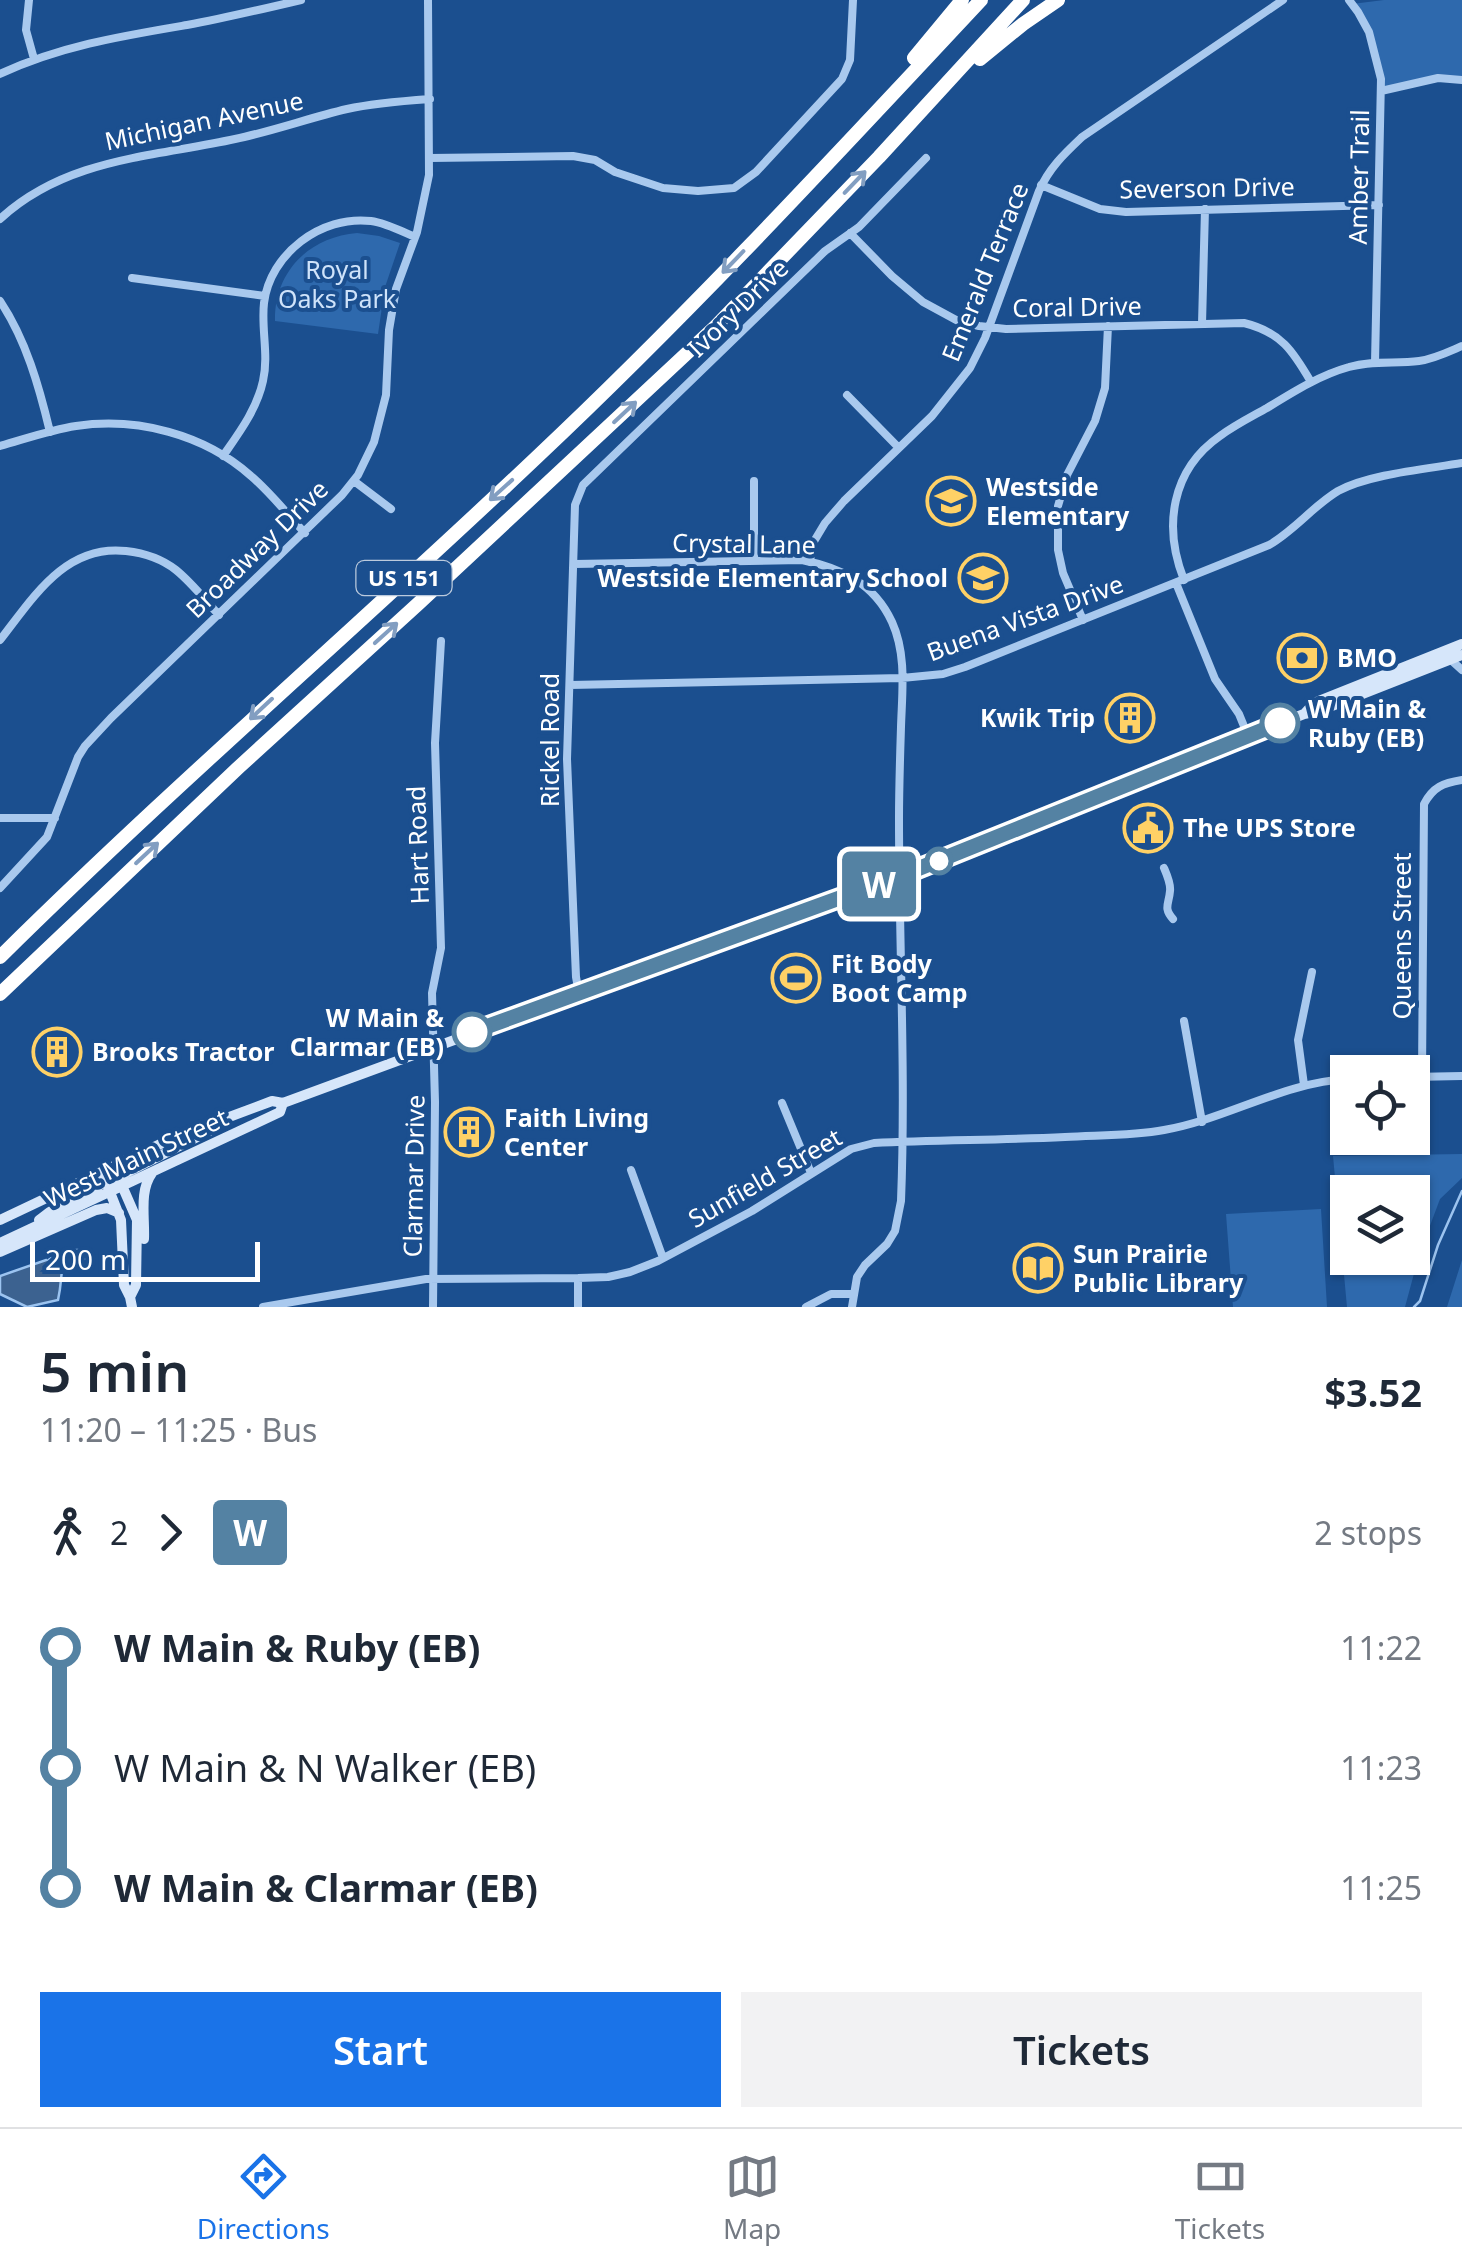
<!DOCTYPE html>
<meta charset="utf-8">
<style>
body{margin:0;font-family:"Noto Sans",sans-serif;background:#f2f2f3;color:#1f2937;height:100vh;display:flex;flex-direction:column;font-size:38px;white-space:nowrap}
*{box-sizing:border-box;margin:0}
p{font-size:32px;color:#747a83}
.icon{flex:none;width:55px;height:55px;fill:none;stroke:currentColor;stroke-width:2;stroke-linecap:round;stroke-linejoin:round}
.map{position:relative;height:1307px;overflow:hidden}
.panel{display:flex;flex-direction:column;background:#fff;flex:1}
.panel>*{flex:none}
.badge{padding:0 20px;border-radius:8px;font-size:35px;line-height:65px}
.buttons{position:absolute;left:1330px;top:1055px;display:grid;gap:20px}
.buttons a{display:grid;place-items:center;width:100px;height:100px;border-radius:0px;background:#fff;box-shadow:0 2px 8px #0004;font-size:50px}
.scale{position:absolute;left:30px;bottom:25px;width:230px;box-sizing:border-box;padding-left:10px;border:5px solid #fff;border-top:0;font-size:28px;line-height:35px;white-space:nowrap;color:#fff;-webkit-text-stroke:8px #1b4f8f;paint-order:stroke}
.map>.badge{position:absolute;translate:-50% -50%;box-shadow:0 0 0 5px #fff}
.legs{display:flex;align-items:center;gap:15px;height:110px;padding:0 40px;font-size:32px}
.legs p{margin-inline-start:auto}
.overview{display:flex;align-items:center;justify-content:space-between;height:170px;padding:0 40px}
h1{font-size:55px;font-weight:600;line-height:75px}
.action{display:flex;gap:20px;margin-top:auto;padding:20px 40px}
.action a{flex:1;height:115px;border-radius:0px;background:#1a73e8;color:#fff;font-size:40px;font-weight:600;line-height:115px;text-align:center}
.action a+a{background:#f2f2f3;color:#1f2937}
ul{padding:0 40px;list-style:none}
li{display:flex;align-items:center;gap:35px;height:120px;font-size:38px}
li i{display:grid;place-items:center;width:15px;height:100%;margin:0 12px;background:currentColor}
li i::after{content:'';width:25px;height:25px;margin:-12px;border:8px solid;border-radius:50%;background:#fff}
li p{margin-inline-start:auto}
li:first-child i{background:linear-gradient(#0000 50%,currentColor 0)}
li:last-child i{background:linear-gradient(currentColor 50%,#0000 0)}
.tabs{display:flex;justify-content:space-around;align-items:center;height:140px;border-top:2px solid #e0e1e3;background:#fff;font-size:28px;color:#747a83}
.tabs a{display:grid;justify-items:center;gap:5px}
.tabs .current{color:#1a73e8}
.map>svg:first-child{display:block}
.green{fill:#2e69ad;fill-rule:evenodd}
.water{fill:#3c6290;stroke:#9cc4f0;stroke-width:2.5}
.lines{fill:none;stroke-linecap:round;stroke-linejoin:round}
.stream{stroke:#9cc4f0;stroke-width:2.5}
.street{stroke:#a9c9ee;stroke-width:8}
.secondary{stroke:#d6e6fa;stroke-width:10}
.highway{stroke:#fff;stroke-width:14}
.oneway{stroke:#829ec1}
.line-1-casing{stroke:#fff;stroke-width:22}
.line-1{stroke:#5482a3;stroke-width:15}
.stop-1-dot{fill:#fff;stroke:#5482a3;stroke-width:5}
.labels{text-anchor:middle;stroke-width:8;stroke-linejoin:round;paint-order:stroke}
.shield{fill:#1b4f8f;stroke:#bbcadd;stroke-width:2.5}
.shield-label{font-size:22px;font-weight:bold;fill:#fff}
.street-label{font-size:25px;fill:#fff;stroke:#1b4f8f}
.park-label{font-size:25px;fill:#cfe3fa;stroke:#1b4f8f}
.poi-label{font-size:25px;font-weight:bold;fill:#fff;stroke:#1b4f8f;text-anchor:start}
.stop-label{font-size:25px;font-weight:bold;fill:#fff;stroke:#1b4f8f;text-anchor:start}
</style>
<div class="map">
<svg width="1462" height="1307" viewBox="0 0 1462 1307">
<rect width="100%" height="100%" fill="#1b4f8f"/>
<path class="green" d="M1384 0H1462V80L1453 78 1381 91 1374 48 1352 4Z
M357 233 379 236 400 243 385 287 378 334 275 321C274 272 309 237 357 233Z
M1462 1154V1178L1440 1199 1419 1255 1405 1307H1347L1333 1156ZM1412 1192V1258H1348V1192Z
M1321 1209 1327 1307H1233L1226 1214Z
M1462 1260V1307H1447Z"/>
<path class="water" d="M75 1250H87L92 1257C52 1266 66 1264 58 1300L27 1307 0 1294V1276Z"/>
<g class="lines">
<path class="stream" d="M1414 1307 1420 1301 1438 1245 1462 1191"/>
<path class="street" d="M29 0 26 30 34 59
M1349 0 1358 12 1369 32 1381 79 1375 363
M0 74C60 46 122 36 187 25 225 18 263 9 301 0
M1381 91 1438 78 1462 80
M430 158 573 156 595 160 615 172 663 188 698 191 734 188 756 172 842 79 850 60 853 0
M1041 185 1100 209 1126 212 1379 205
M0 219C66 158 153 157 235 139 273 131 309 118 347 109 374 103 402 101 430 99
M850 233 892 276 923 302 958 321 979 326 1006 329 1244 323C1281 332 1293 351 1311 382
M132 278 265 296
M0 301C26 340 39 386 50 432
M1202 324 1205 209
M847 395 899 448
M0 446C25 439 50 430 76 426 137 417 204 434 251 476 271 493 287 514 305 533
M223 456C239 433 257 409 263 381 269 355 261 329 264 303 270 254 321 215 371 221 386 223 401 231 415 237
M354 481 391 509
M754 481V560
M810 562 813 543 825 523 844 501 932 416 970 368 985 338 1039 191C1049 168 1064 154 1082 137L1283 0
M574 564 802 560C841 568 874 583 892 622 907 655 902 692 901 727 900 758 899 788 899 819 899 946 906 1074 901 1201L895 1231 887 1244 865 1265 857 1277 852 1307
M1184 580C1163 527 1171 470 1220 436 1235 425 1251 417 1267 408 1293 392 1320 375 1349 367 1372 360 1396 364 1419 361 1434 359 1448 352 1462 346
M1176 583 1215 679 1239 714 1248 736
M1083 620 1063 573 1058 550V506L1067 475 1095 421 1105 388 1108 326
M0 640C33 598 65 544 126 551 144 553 162 559 176 570 192 583 205 600 219 615
M1451 660 1462 670
M570 685 902 678 943 674 965 667 1269 545C1295 530 1313 506 1338 491 1369 474 1427 469 1462 463
M0 818H55
M1164 868C1167 875 1171 884 1170 891 1169 904 1163 908 1173 919
M0 888 47 837 78 757 85 746 111 718 342 495 358 475 374 442 386 395 389 330 396 289 417 232 429 175 428 0
M579 993 576 977 567 759 575 505 583 485 825 251 859 227 926 158
M1184 1021 1202 1122
M1412 1077 1462 1076
M1422 1077 1424 804C1433 787 1443 783 1462 780
M1304 1085 1298 1040 1312 972
M782 1103 811 1173
M631 1170 663 1258
M263 1307 426 1279 578 1278 608 1277 630 1272 658 1261 752 1211 851 1149 874 1143C938 1140 1002 1140 1065 1137 1098 1135 1132 1136 1164 1130 1227 1119 1284 1082 1348 1079
M433 1307 435 1102 432 993 441 948 435 743 441 641
M578 1307V1278
M806 1307 831 1294H853"/>
<path class="secondary" d="M1305 713 1314 703 1462 644
M120 1181 137 1220 136 1285 130 1297
M108 1187 121 1220 124 1285 130 1297 132 1307
M111 1192 112 1185 118 1177 219 1126
M0 1220 173 1138 272 1101 283 1103 900 876 1248 736 1304 714 1319 711 1462 655
M39 1220C45 1215 52 1210 60 1206 79 1194 104 1191 112 1168
M144 1239C145 1217 139 1191 152 1173
M0 1243 280 1112 283 1103
M0 1252 96 1210 107 1208 119 1213"/>
<path class="highway" d="M914 58 962 0
M980 59 1023 24 1058 0
M0 957C174 785 360 625 538 456 692 311 836 155 981 0
M0 994 239 767 419 603 716 326 879 157 1023 0"/>
</g>
<defs><path id="oneway-shaft" d="M-6 0H5M1.5-3L5.5 0L1.5 3" fill="none" stroke-width="1.6" stroke-linecap="round" stroke-linejoin="round" transform="scale(2.5)"/></defs>
<g class="oneway">
<use href="#oneway-shaft" transform="translate(855 182) rotate(-46)"/>
<use href="#oneway-shaft" transform="translate(733 262) rotate(134)"/>
<use href="#oneway-shaft" transform="translate(625 412) rotate(-43)"/>
<use href="#oneway-shaft" transform="translate(501 490) rotate(138)"/>
<use href="#oneway-shaft" transform="translate(386 633) rotate(-42)"/>
<use href="#oneway-shaft" transform="translate(261 709) rotate(137)"/>
<use href="#oneway-shaft" transform="translate(147 853) rotate(-43)"/>
</g>
<g class="lines">
<g class="line-1-casing">
<path id="line-1" d="M472 1032 900 876 1280 723"/>
</g>
<use href="#line-1" class="line-1"/>
</g>
<defs>
<g id="school-ring" transform="scale(2.5)"><circle r="9.5" fill="#1b4f8f" stroke="#ffd166" stroke-width="1.5"/><path d="M0-5L7-2L0 1L-7-2ZM-4 1L0 2.5L4 1V4Q0 6-4 4Z" fill="#ffd166"/></g>
<g id="bank-ring" transform="scale(2.5)"><circle r="9.5" fill="#1b4f8f" stroke="#ffd166" stroke-width="1.5"/><path d="M-6-4H6V4H-6ZM0-2.3a2.3 2.3 0 1 0 0 4.6a2.3 2.3 0 1 0 0-4.6Z" fill="#ffd166"/></g>
<g id="building-ring" transform="scale(2.5)"><circle r="9.5" fill="#1b4f8f" stroke="#ffd166" stroke-width="1.5"/><path d="M-4-6H4V6H1V3H-1V6H-4ZM-2.5-4.3h1.7v1.8h-1.7ZM.8-4.3h1.7v1.8H.8ZM-2.5-1h1.7V.8h-1.7ZM.8-1h1.7V.8H.8Z" fill="#ffd166"/></g>
<g id="civic-ring" transform="scale(2.5)"><circle r="9.5" fill="#1b4f8f" stroke="#ffd166" stroke-width="1.5"/><path d="M-.6-6.5H3V-4.5H.6V-3L4-1V1h2V6H-6V1h2V-1L-.6-3ZM-1.2 2.5V6h2.4V2.5Z" fill="#ffd166"/></g>
<g id="stadium-ring" transform="scale(2.5)"><circle r="9.5" fill="#1b4f8f" stroke="#ffd166" stroke-width="1.5"/><path d="M0-5a6.5 5 0 1 0 0 10a6.5 5 0 1 0 0-10ZM-3.5-1.8h7v3.6h-7Z" fill="#ffd166"/></g>
<g id="library-ring" transform="scale(2.5)"><circle r="9.5" fill="#1b4f8f" stroke="#ffd166" stroke-width="1.5"/><path d="M-6-4Q-3-5.5-.7-3.5V5Q-3 3-6 4ZM6-4Q3-5.5 .7-3.5V5Q3 3 6 4Z" fill="#ffd166"/></g>
</defs>
<g fill-rule="evenodd">
<use href="#school-ring" x="951" y="501"/>
<use href="#school-ring" x="983" y="578"/>
<use href="#bank-ring" x="1302" y="658"/>
<use href="#building-ring" x="1130" y="718"/>
<use href="#civic-ring" x="1148" y="828"/>
<use href="#stadium-ring" x="796" y="978"/>
<use href="#building-ring" x="57" y="1052"/>
<use href="#building-ring" x="469" y="1132"/>
<use href="#library-ring" x="1038" y="1268"/>
</g>
<g class="stop-1-dot">
<circle cx="1280" cy="723" r="18"/>
<circle cx="939" cy="861" r="12"/>
<circle cx="472" cy="1032" r="18"/>
</g>
<g class="labels">
<rect class="shield" x="356.5" y="561" width="95" height="34" rx="8"/>
<g class="shield-label">
<text x="404" y="586">US 151</text>
</g>
<g class="street-label">
<text transform="translate(204 121) rotate(-12)" y="9">Michigan Avenue</text>
<text transform="translate(1359 177) rotate(-89)" y="9">Amber Trail</text>
<text transform="translate(1207 188) rotate(-1)" y="9">Severson Drive</text>
<text transform="translate(985 272) rotate(-68)" y="9">Emerald Terrace</text>
<text transform="translate(1077 307) rotate(-1)" y="9">Coral Drive</text>
<text transform="translate(738 308) rotate(-44)" y="9">Ivory Drive</text>
<text transform="translate(744 544) rotate(1)" y="9">Crystal Lane</text>
<text transform="translate(257 549) rotate(-44)" y="9">Broadway Drive</text>
<text transform="translate(1025 618) rotate(-20)" y="9">Buena Vista Drive</text>
<text transform="translate(550 740) rotate(-90)" y="9">Rickel Road</text>
<text transform="translate(418 845) rotate(-92)" y="9">Hart Road</text>
<text transform="translate(1402 936) rotate(-90)" y="9">Queens Street</text>
<text transform="translate(136 1158) rotate(-25)" y="9">West Main Street</text>
<text transform="translate(414 1176) rotate(-89)" y="9">Clarmar Drive</text>
<text transform="translate(765 1178) rotate(-30)" y="9">Sunfield Street</text>
</g>
<g class="park-label">
<text x="337" y="279">Royal<tspan x="337" dy="29">Oaks Park</tspan></text>
</g>
<g class="poi-label">
<text x="986" y="496">Westside<tspan x="986" dy="29">Elementary</tspan></text>
<text x="948" y="587" text-anchor="end">Westside Elementary School</text>
<text x="1337" y="667">BMO</text>
<text x="1095" y="727" text-anchor="end">Kwik Trip</text>
<text x="1183" y="837">The UPS Store</text>
<text x="831" y="973">Fit Body<tspan x="831" dy="29">Boot Camp</tspan></text>
<text x="92" y="1061">Brooks Tractor</text>
<text x="504" y="1127">Faith Living<tspan x="504" dy="29">Center</tspan></text>
<text x="1073" y="1263">Sun Prairie<tspan x="1073" dy="29">Public Library</tspan></text>
</g>
<g class="stop-label">
<text x="1308" y="718">W Main &amp;<tspan x="1308" dy="29">Ruby (EB)</tspan></text>
<text x="444" y="1027" text-anchor="end">W Main &amp;<tspan x="444" dy="29">Clarmar (EB)</tspan></text>
</g>
</g>
</svg>
<div class="buttons">
<a><svg class="icon" aria-label="locate" viewBox="0 0 24 24"><circle cx="12" cy="12" r="6"/><path d="M12 2v4M12 18v4M2 12h4M18 12h4"/></svg></a>
<a><svg class="icon" aria-label="layers" viewBox="0 0 24 24"><path d="M12 4l9 5-9 5-9-5zM3 14l9 5 9-5"/></svg></a>
</div>
<div class="scale">200 m</div>
<b class="badge" style="left:879px;top:884px;background:#5482a3;color:#fff">W</b>
</div>
<section class="panel">
<div class="overview"><div><h1>5 min</h1><p>11:20 – 11:25 · Bus</p></div><b>$3.52</b></div>
<div class="legs"><svg class="icon" aria-label="walk" viewBox="0 0 24 24"><circle cx="13" cy="4" r="2"/><path d="M13 8l-2 6 4 7M11 14l-3 7M7 12l3-4h3l4 4"/></svg>2<svg class="icon" aria-label="forward" viewBox="0 0 24 24"><path d="M9 5l7 7-7 7"/></svg><b class="badge" style="background:#5482a3;color:#fff">W</b><p>2 stops</p></div>
<ul>
<li><i style="color:#5482a3"></i><b>W Main &amp; Ruby (EB)</b><p>11:22</p></li>
<li><i style="color:#5482a3"></i><span>W Main &amp; N Walker (EB)</span><p>11:23</p></li>
<li><i style="color:#5482a3"></i><b>W Main &amp; Clarmar (EB)</b><p>11:25</p></li>
</ul>
<div class="action"><a>Start</a><a>Tickets</a></div>
</section>
<nav class="tabs">
<a class="current"><svg class="icon" aria-label="directions" viewBox="0 0 24 24"><path d="M12 3l9 9-9 9-9-9zM9 14v-3h6M13 9l2 2-2 2"/></svg>Directions</a>
<a><svg class="icon" aria-label="map" viewBox="0 0 24 24"><path d="M3 6l6-2 6 2 6-2v14l-6 2-6-2-6 2zM9 4v14M15 6v14"/></svg>Map</a>
<a><svg class="icon" aria-label="tickets" viewBox="0 0 24 24"><path d="M3 7h18v10H3zM15 7v10"/></svg>Tickets</a>
</nav>
